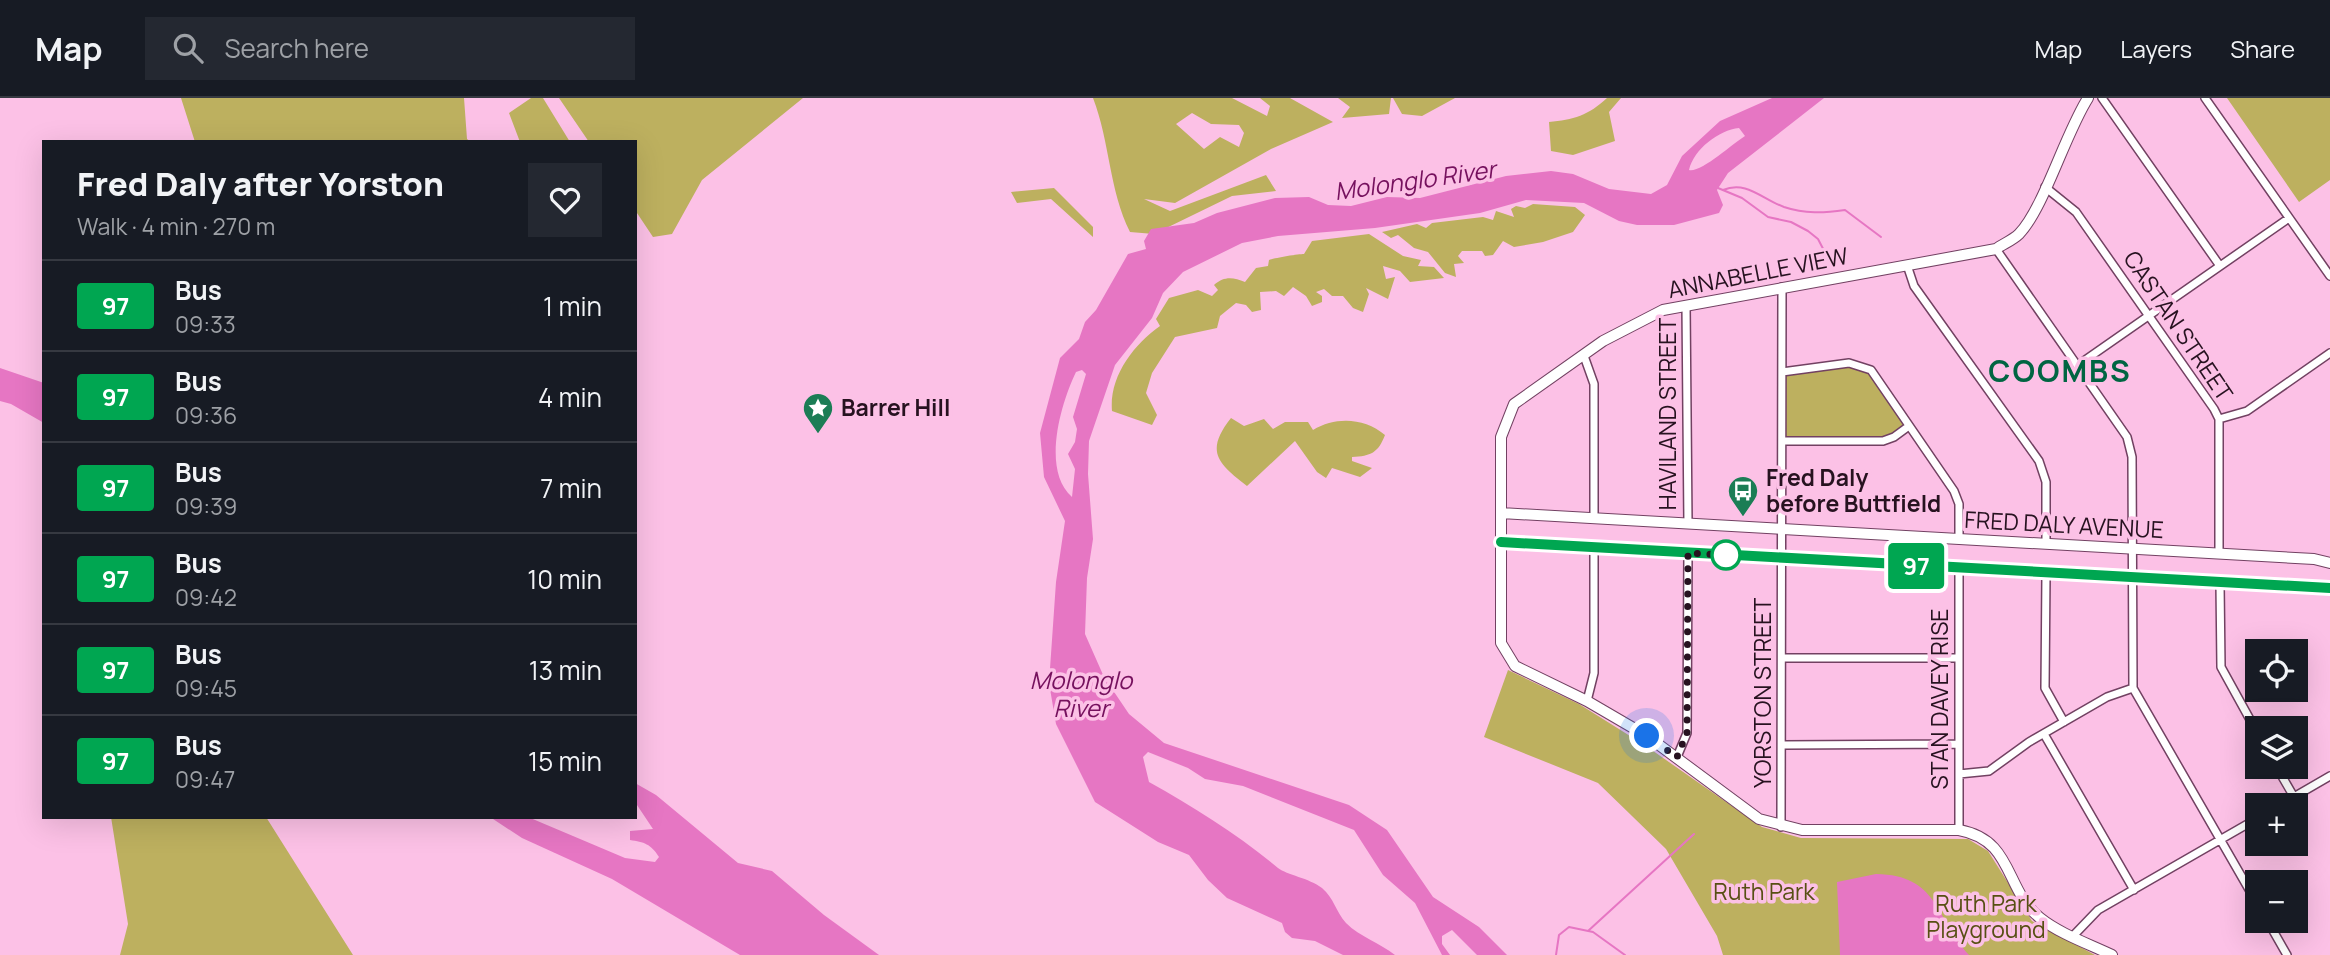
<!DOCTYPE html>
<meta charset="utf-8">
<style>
body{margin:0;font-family:Manrope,sans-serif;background:#242831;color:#f1f3f6;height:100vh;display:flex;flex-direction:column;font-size:26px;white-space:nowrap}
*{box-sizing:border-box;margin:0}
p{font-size:23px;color:#9ea1a6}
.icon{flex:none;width:38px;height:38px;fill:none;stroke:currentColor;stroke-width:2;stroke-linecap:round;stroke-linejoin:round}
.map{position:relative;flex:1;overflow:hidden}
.sheet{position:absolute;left:42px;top:42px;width:595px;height:679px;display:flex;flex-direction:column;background:#171b24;border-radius:0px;box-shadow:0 7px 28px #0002}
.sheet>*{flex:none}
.badge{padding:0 14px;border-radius:5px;font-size:24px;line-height:46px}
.fabs{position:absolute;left:2245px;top:541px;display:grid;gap:14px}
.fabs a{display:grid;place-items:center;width:63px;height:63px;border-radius:0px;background:#171b24;box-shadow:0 7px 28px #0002;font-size:35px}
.you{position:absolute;width:35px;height:35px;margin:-18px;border:5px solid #fff;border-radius:50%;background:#1a73e8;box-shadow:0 0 0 10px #1a73e833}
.map>.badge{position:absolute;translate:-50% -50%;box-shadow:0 0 0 4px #fff}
.round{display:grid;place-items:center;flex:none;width:74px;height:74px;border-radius:0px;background:#242831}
.head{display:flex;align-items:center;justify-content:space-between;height:119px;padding:0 35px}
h1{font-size:33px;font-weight:800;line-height:52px}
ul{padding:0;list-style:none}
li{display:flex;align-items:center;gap:21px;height:91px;padding:0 35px;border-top:2px solid #363941}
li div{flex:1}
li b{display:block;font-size:26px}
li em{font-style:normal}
li .badge{min-width:77px;font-weight:700;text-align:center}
header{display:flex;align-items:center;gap:42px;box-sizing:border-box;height:98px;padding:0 35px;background:#171b24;border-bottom:2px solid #363941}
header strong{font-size:33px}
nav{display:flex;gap:38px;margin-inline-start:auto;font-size:24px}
.search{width:490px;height:63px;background:#242831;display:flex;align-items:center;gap:18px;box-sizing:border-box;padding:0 24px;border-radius:0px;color:#9ea1a6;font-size:26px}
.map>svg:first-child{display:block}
.green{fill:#bdb05f;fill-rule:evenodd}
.water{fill:#e676c3;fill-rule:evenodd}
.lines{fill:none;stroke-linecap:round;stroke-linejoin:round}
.stream{stroke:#e676c3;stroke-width:2}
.minor-casing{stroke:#724162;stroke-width:10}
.tertiary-casing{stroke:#724162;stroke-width:12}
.minor{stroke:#fff;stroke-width:7}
.tertiary{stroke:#fff;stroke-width:10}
.line-casing{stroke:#fff;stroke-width:16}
.line{stroke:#00a651;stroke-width:10}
.walk{stroke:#271220;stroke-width:7;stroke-dasharray:0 12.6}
.stop-dot{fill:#fff;stroke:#00a651;stroke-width:3.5}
.labels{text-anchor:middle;stroke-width:7;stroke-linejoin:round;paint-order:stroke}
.street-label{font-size:23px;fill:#271220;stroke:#fcc1e6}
.poi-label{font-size:23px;font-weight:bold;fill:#271220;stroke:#fcc1e6;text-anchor:start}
.park-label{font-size:23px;fill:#574f13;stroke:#fcc1e6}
.water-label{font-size:24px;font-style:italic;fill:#76115e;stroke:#fcc1e6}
.district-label{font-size:30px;font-weight:bold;letter-spacing:2px;fill:#006542;stroke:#fcc1e6}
</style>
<header>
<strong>Map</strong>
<div class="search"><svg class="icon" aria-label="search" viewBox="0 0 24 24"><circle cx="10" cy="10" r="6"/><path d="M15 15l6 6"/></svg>Search here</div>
<nav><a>Map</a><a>Layers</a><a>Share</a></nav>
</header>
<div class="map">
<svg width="2330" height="857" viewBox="0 0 2330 857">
<rect width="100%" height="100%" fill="#fcc1e6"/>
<path class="green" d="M181 0H464L467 41 471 44H195Z
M531 0H543L570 44H520L509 15Z
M559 0H803L702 82 672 136 653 139 635 112V44H589Z
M1093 0H1232L1267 18 1270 8 1260 0H1290L1333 24 1271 51 1175 105 1144 101 1170 113 1266 77 1276 93 1232 98 1154 136 1130 134C1109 92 1110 44 1093 0ZM1192 15 1211 26 1239 27 1244 35 1239 49 1220 39 1204 51 1176 26Z
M1338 0H1391L1389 16 1342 20 1350 9Z
M1393 0H1455L1422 18 1402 16Z
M1607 0H1621L1609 14 1615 43 1573 57 1551 53 1549 24C1573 22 1589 17 1607 0Z
M2227 0H2330V82L2299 104Z
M1054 90 1093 129V139L1051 101 1017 105 1011 94Z
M1533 106 1575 109 1585 117 1573 134 1543 144 1514 149 1503 143 1493 157 1485 158 1482 153H1462L1458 158 1464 165 1454 166 1456 179 1445 175 1428 154 1414 150 1398 137 1391 140 1382 134 1417 126 1426 130 1432 125 1483 119 1493 122 1496 113 1514 119 1511 111 1516 108 1525 110Z
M1369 136 1403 158 1421 162 1418 168 1434 169 1444 180 1410 184 1400 173 1383 168 1386 181 1395 179 1388 201 1366 190 1369 196 1363 214 1353 210 1343 198H1332L1324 191 1316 194 1322 198V204L1312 208 1306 198 1293 189 1284 198 1276 193 1260 194 1261 212 1252 214 1246 207 1236 205 1220 218 1217 230 1175 239 1152 275 1146 295 1157 317 1152 327 1112 313C1109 279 1133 247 1160 228L1156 221 1169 200 1198 192 1212 198 1218 192 1214 187C1224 178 1233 179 1245 184L1256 170 1268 168 1269 162C1274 160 1298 156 1304 156L1312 143Z
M1849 265 1871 272 1909 328 1894 339 1782 343V274Z
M1231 320 1244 328 1264 321 1273 331 1285 324H1308L1313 332C1336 318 1365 320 1385 337 1378 355 1371 358 1352 359V363L1372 370 1360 379 1332 370 1326 380 1317 374 1295 343 1247 388C1217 365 1205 353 1231 320Z
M1508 572 1579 606 1646 648 1762 729 1801 740 1968 741 1988 753 2032 823 2095 857H1723L1717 838 1666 751 1598 685 1484 639Z
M111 719H266L353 857H120L128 826Z"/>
<path class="water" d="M1772 0H1824L1728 75 1717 92 1723 107 1719 115 1674 127H1637L1619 123 1584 105 1526 102 1480 115 1375 130 1278 138 1242 145 1183 174 1163 195 1152 220 1115 267 1089 343 1088 376 1093 441 1087 480 1085 536 1104 579 1129 616 1164 645 1349 707 1387 732 1433 799 1479 829 1507 857H1477L1452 832 1442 838V846L1450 857H1442L1415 805 1383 777 1354 732 1243 688 1205 681 1188 670 1148 654 1143 659 1149 684C1194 709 1240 738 1278 770 1287 777 1309 780 1322 790 1334 800 1336 814 1346 825 1360 839 1380 845 1395 857H1343L1315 843 1292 840 1285 834 1282 825 1227 800 1208 782 1189 757 1158 744 1095 704 1056 626 1049 585 1056 484 1065 423 1044 379 1040 335 1060 260 1079 241 1085 224 1096 212 1128 156 1146 151 1144 143 1151 131 1194 125 1217 115 1275 100 1309 99 1328 107 1351 108 1387 99 1420 100 1506 78 1551 73 1573 76 1609 91 1651 96 1667 87 1682 58 1720 23ZM1739 30 1745 38C1732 46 1701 75 1689 72 1694 51 1719 32 1739 30ZM1082 272 1086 276 1073 319 1077 331 1075 344 1068 356 1075 371 1072 399C1041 372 1061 305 1076 274Z
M0 270 44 285V325L11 306 0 303Z
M635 685 656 697 738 765 772 773 824 817 879 857H740L612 781 522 740 490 719H528L625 760 655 764 659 759C651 746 644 744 630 742V733L653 731 635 704Z
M1876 776C1939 777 1935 820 1969 857H1840L1837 784Z"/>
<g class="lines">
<path class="stream" d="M1718 90 1742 100 1768 119 1791 124 1808 133 1818 141 1831 166
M1723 92C1746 82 1762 101 1784 109 1805 116 1824 115 1845 112L1881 139
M1588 833 1694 736
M1556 857 1559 837 1569 829 1593 834 1625 857"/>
<g class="minor-casing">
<path id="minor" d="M2102 0 2220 168
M2205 0 2330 178
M2045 89 2076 114 2214 311 2219 321V455
M1996 151 2127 339 2132 359 2133 590 2258 807
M1907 167 1914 188 2039 363 2046 384V446
M1686 207 1688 426
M1584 258 1594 286V420
M2078 267 2289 120
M1782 274 1849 265 1871 272 1954 393 1959 406V441
M2219 321 2247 313 2330 255
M1782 343H1883L1894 339 1909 328
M1959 471V732
M2046 476 2045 590 2064 624
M2220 486 2221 569 2258 636
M1783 560H1959
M1587 603 1594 575V450
M2044 636 2134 792
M1783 647 1959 646
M1677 659 1687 635 1688 455
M2276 668 2294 699
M1959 676 1989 673 2029 644 2107 599 2133 590
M2280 707 2330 678
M1781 729 1782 189
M2267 822 2287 857
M2073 838 2098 812 2258 720"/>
</g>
<g class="tertiary-casing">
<path id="tertiary" d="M2088 0C2065 36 2044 110 2019 136 2013 142 2003 146 1996 151L1663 212 1603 243 1514 306 1501 339V545L1515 568 1587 603 1647 638 1759 721 1802 732H1959C2014 742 2004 791 2040 820 2060 836 2089 846 2112 857
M1501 415 2314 461 2330 465
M1501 444 2330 490"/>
</g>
<use href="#minor" class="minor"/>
<use href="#tertiary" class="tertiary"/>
</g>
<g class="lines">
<g class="line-casing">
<path id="line" d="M1501 444 2330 490"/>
</g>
<use href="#line" class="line"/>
<path class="walk" d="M1647 638 1677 659 1687 635 1688 455 1726 457"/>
</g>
<defs>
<g id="sight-pin" transform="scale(1.575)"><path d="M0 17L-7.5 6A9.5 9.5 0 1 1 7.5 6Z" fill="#1b7d55" stroke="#fcc1e6"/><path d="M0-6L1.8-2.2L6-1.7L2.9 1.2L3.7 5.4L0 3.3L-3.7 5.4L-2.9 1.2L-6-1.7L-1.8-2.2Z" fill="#fff"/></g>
<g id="bus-pin" transform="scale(1.575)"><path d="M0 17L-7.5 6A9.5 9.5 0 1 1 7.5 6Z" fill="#1b7d55" stroke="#fcc1e6"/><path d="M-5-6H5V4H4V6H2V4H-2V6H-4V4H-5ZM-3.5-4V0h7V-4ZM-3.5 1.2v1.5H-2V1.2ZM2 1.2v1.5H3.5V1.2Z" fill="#fff"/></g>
</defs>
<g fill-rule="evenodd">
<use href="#sight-pin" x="818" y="310"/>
<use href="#bus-pin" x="1743" y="393"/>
</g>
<circle class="stop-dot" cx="1726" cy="457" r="14"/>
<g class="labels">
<g class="street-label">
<text transform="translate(1758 175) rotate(-11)" y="8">ANNABELLE VIEW</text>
<text transform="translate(2178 228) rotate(56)" y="8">CASTAN STREET</text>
<text transform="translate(1668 316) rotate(-90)" y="8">HAVILAND STREET</text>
<text transform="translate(2064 427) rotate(3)" y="8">FRED DALY AVENUE</text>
<text transform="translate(1763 595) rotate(-90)" y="8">YORSTON STREET</text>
<text transform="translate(1940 601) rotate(-90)" y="8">STAN DAVEY RISE</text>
</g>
<g class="poi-label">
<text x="841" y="318">Barrer Hill</text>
<text x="1766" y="388">Fred Daly<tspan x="1766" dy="26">before Buttfield</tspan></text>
</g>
<g class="park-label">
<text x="1764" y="802">Ruth Park</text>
<text x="1986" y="814">Ruth Park<tspan x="1986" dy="26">Playground</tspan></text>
</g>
<g class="water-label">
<text transform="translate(1415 83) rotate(-8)" y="8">Molonglo River</text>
<text x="1081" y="591">Molonglo<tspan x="1081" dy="28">River</tspan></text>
</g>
<g class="district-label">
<text x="2060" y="284">COOMBS</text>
</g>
</g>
</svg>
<div class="fabs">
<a><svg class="icon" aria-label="locate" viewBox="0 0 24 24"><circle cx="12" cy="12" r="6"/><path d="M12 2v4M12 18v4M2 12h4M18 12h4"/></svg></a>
<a><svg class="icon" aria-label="layers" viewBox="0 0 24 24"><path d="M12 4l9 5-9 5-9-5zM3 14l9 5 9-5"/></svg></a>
<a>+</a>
<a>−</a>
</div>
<div class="you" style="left:1647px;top:638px"></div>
<b class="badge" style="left:1916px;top:468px;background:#00a651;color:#fff">97</b>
<section class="sheet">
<div class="head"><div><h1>Fred Daly after Yorston</h1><p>Walk · 4 min · 270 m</p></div><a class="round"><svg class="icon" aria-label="heart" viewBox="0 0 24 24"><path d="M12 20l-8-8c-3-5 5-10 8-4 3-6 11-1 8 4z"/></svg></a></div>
<ul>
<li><span class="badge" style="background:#00a651;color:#fff">97</span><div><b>Bus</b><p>09:33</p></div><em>1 min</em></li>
<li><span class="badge" style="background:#00a651;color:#fff">97</span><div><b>Bus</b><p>09:36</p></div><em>4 min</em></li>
<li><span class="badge" style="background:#00a651;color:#fff">97</span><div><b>Bus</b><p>09:39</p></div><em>7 min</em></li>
<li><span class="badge" style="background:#00a651;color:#fff">97</span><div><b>Bus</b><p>09:42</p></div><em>10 min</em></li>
<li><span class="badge" style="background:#00a651;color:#fff">97</span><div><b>Bus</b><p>09:45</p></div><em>13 min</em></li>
<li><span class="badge" style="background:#00a651;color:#fff">97</span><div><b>Bus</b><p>09:47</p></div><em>15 min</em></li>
</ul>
</section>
</div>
